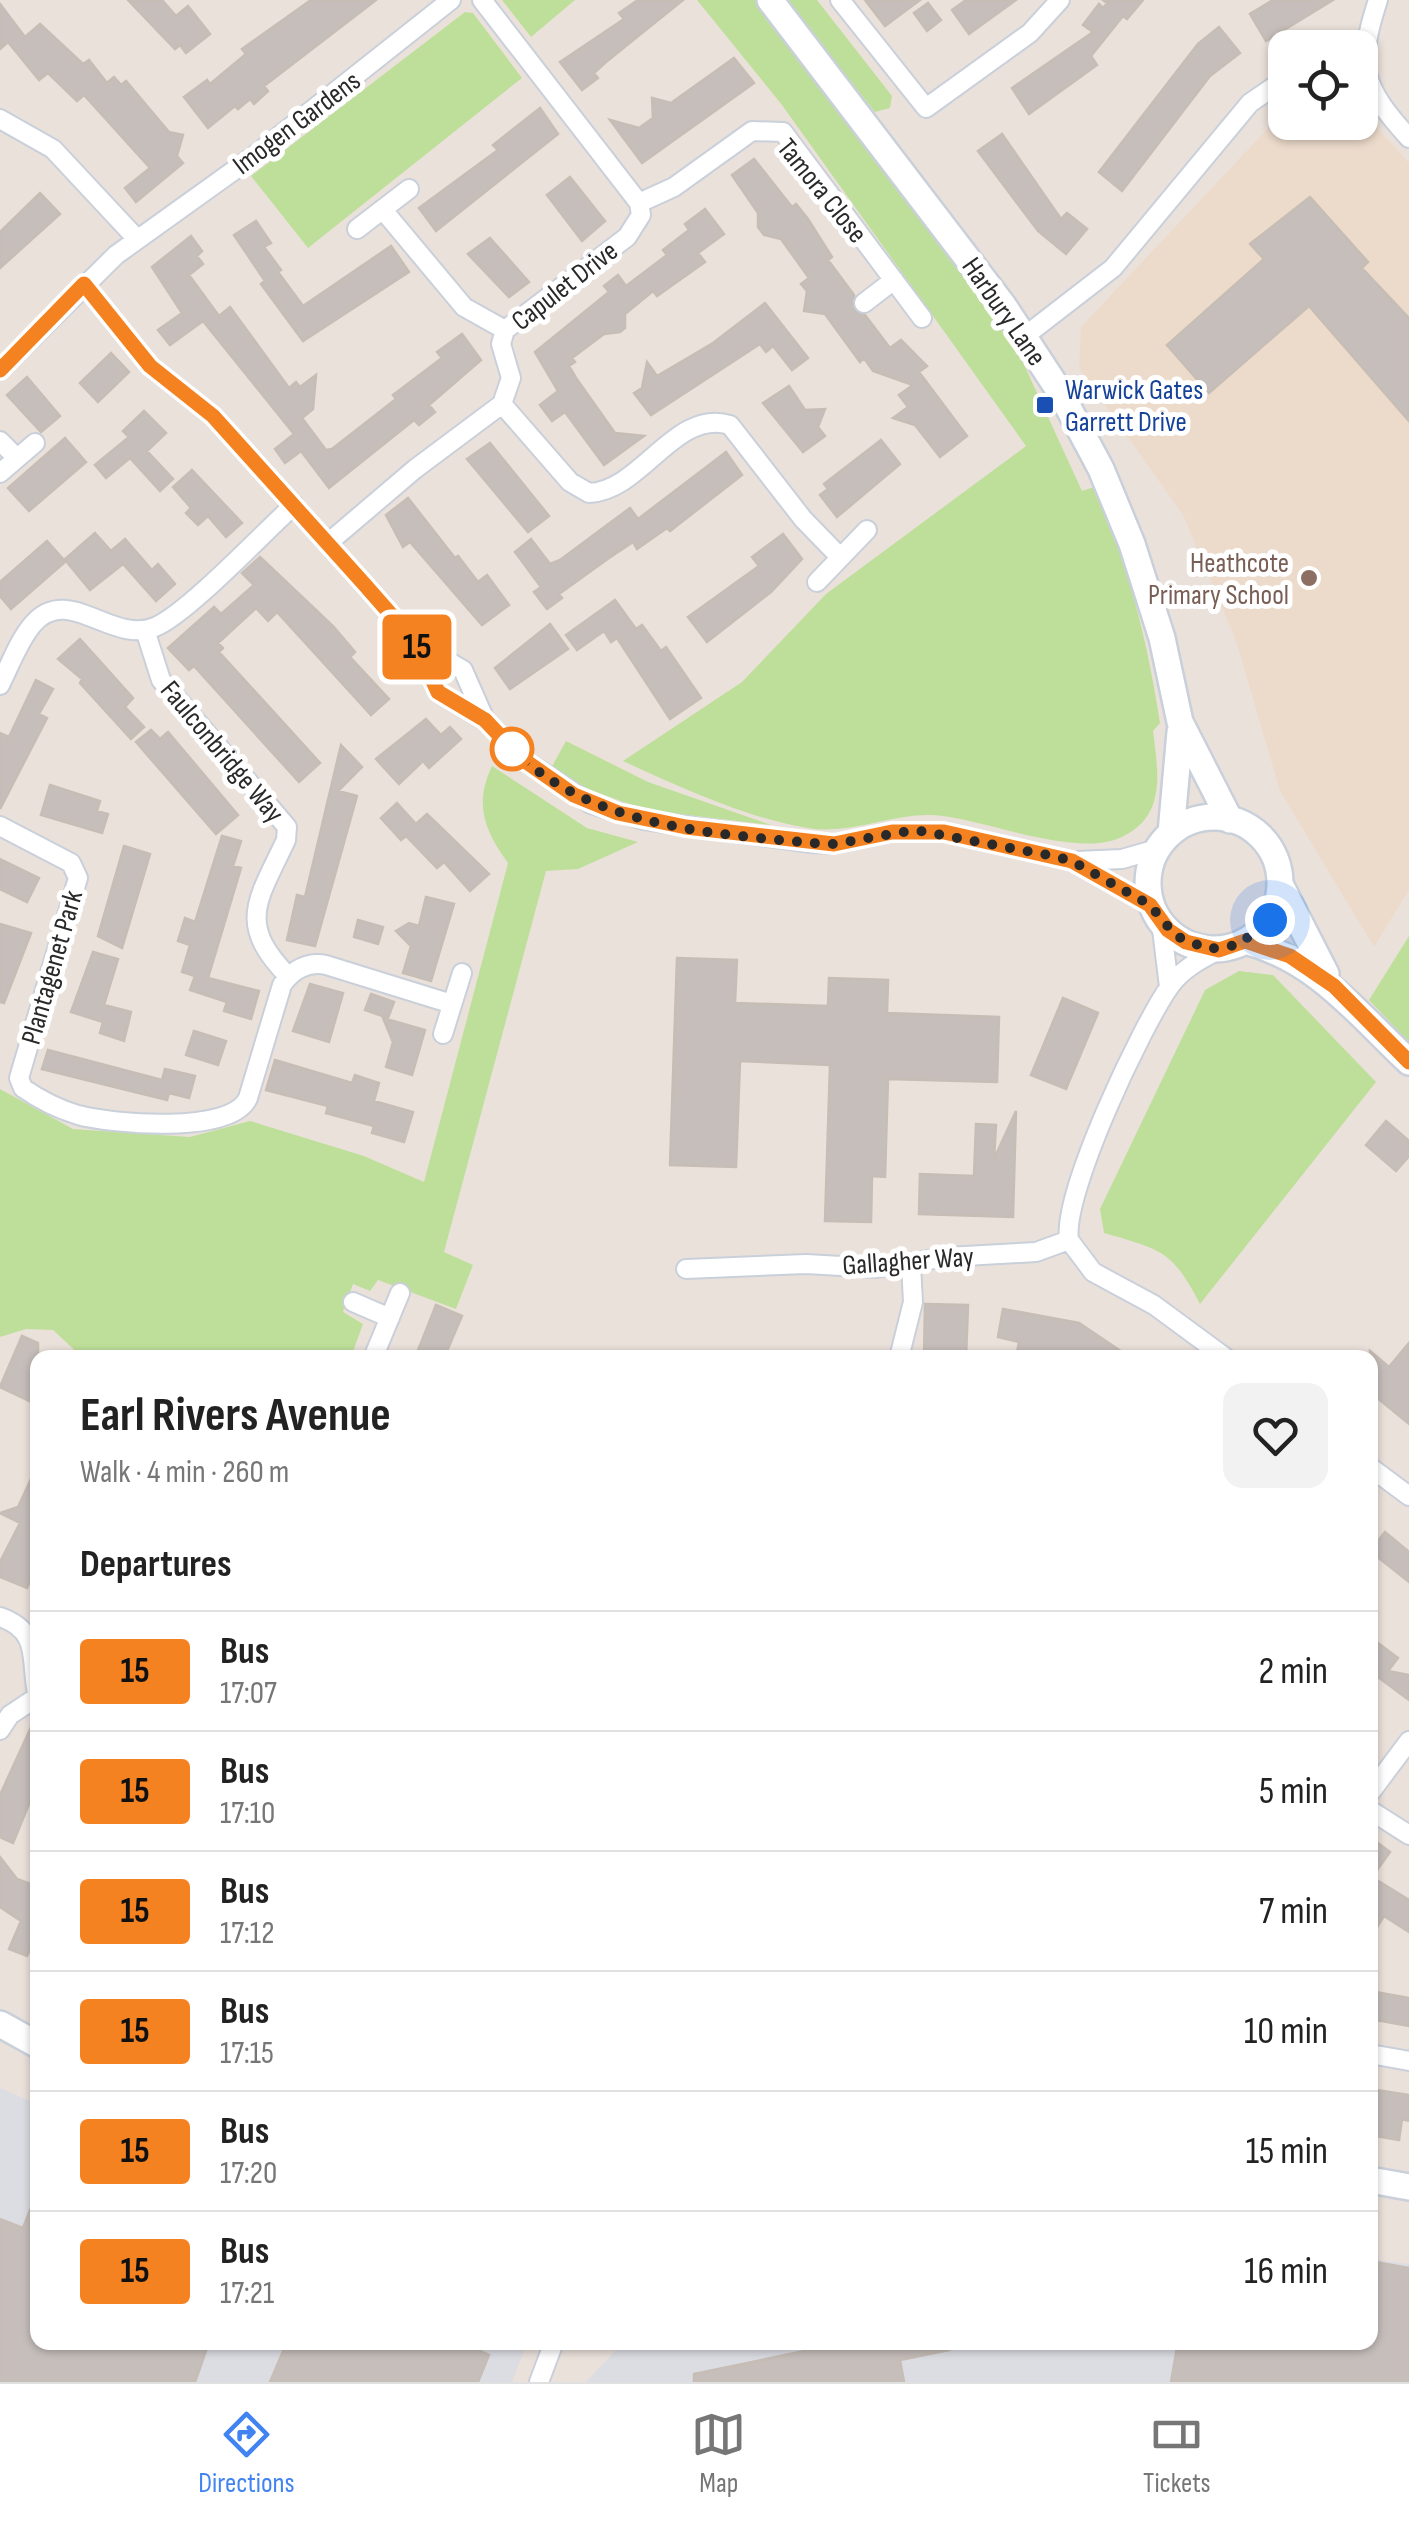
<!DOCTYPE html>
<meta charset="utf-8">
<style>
body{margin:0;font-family:"Sofia Sans Condensed",sans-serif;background:#f2f2f2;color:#222;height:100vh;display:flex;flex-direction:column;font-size:38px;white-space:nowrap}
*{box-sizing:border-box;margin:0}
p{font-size:32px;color:#767676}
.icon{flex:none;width:55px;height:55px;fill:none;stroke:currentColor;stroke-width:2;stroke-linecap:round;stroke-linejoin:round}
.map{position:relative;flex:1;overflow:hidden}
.drawer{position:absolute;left:30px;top:1350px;width:1348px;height:1000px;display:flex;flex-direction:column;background:#fff;border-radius:20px;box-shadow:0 2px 8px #0004}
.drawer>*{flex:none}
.badge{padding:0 20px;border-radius:8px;font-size:35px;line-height:65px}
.fabs{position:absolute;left:1268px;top:30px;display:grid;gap:20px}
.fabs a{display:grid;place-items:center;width:110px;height:110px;border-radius:20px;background:#fff;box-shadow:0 2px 8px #0004;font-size:50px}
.you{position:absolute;width:50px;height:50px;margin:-25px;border:8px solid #fff;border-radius:50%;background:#1a73e8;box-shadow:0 0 0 15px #1a73e833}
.map>.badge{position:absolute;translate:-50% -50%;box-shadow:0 0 0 5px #fff}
h2{padding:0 50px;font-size:38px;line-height:90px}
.round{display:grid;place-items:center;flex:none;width:105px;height:105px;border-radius:20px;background:#f2f2f2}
.summary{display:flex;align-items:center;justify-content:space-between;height:170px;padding:0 50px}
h1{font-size:48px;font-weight:700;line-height:75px}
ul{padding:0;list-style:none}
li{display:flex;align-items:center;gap:30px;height:120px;padding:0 50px;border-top:2px solid #e0e0e0}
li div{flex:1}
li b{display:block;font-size:38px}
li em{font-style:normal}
li .badge{min-width:110px;font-weight:700;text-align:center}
.menu{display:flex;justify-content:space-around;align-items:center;height:140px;border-top:2px solid #e0e0e0;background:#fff;font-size:28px;color:#767676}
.menu a{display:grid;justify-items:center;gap:5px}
.menu .current{color:#4183f1}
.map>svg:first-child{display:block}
.industrial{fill:#dcdce3}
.education{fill:#ecdbcb}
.green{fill:#bedf9a}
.building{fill:#c6bebb;stroke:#c6bdb5;stroke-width:2.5}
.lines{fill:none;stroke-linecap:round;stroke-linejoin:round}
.street-casing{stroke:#c9d0da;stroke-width:22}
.secondary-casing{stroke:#c9d0da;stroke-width:30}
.street{stroke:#fff;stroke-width:18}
.secondary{stroke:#fff;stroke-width:25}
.line-casing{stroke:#fff;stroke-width:22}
.line{stroke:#f58220;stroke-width:15}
.walk{stroke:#292929;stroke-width:10;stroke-dasharray:0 18}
.transit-dot{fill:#1a4fb4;stroke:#fff;stroke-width:4}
.education-dot{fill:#8d6e63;stroke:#fff;stroke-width:4}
.stop-dot{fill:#fff;stroke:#f58220;stroke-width:5}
.labels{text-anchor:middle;stroke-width:10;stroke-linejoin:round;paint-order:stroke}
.street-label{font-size:28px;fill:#292929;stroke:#fff}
.transit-label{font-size:28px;fill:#164399;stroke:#fff;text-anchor:start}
.education-label{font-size:28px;fill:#785e54;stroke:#fff;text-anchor:end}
</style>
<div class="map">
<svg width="1409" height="2382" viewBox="0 0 1409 2382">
<rect width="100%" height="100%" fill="#ebe1db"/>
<path class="industrial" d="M0 2088 37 2104 38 2342 527 2343 512 2382H0Z
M1370 2259 1409 2264V2382H586L616 2350 644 2343 1370 2342Z"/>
<path class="education" d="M1360 109 1409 163V890L1374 947 1280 791 1236 641 1183 515 1079 368 1081 327 1271 125 1285 119V122H1360Z"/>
<path class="green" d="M502 0H575L531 37Z
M697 0H765L1021 358 1082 491 1094 487C1128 562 1148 643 1160 723L1153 731C1158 771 1167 816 1122 837 1078 858 991 822 943 816 897 810 853 836 808 828 749 819 677 786 623 761L742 682 826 594 1026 446 782 105Z
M784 0H817L892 96 890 108 875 112Z
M465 12 473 13 522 78 308 248 251 176Z
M566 741 648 782 771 825 646 810 585 788 551 768Z
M492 766 587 828 638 842 578 869 546 871 444 1252 473 1265 456 1309 378 1280 370 1291 353 1284 343 1312 363 1324 351 1357H82L53 1330 26 1329 0 1337V1089L73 1129 190 1137 250 1121 364 1156 424 1182 508 863C484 830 474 804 492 766Z
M1409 936V1042L1369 1000Z
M1239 971 1273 975 1376 1082 1200 1304C1172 1250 1162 1250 1104 1233L1100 1209 1205 990Z"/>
<path class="building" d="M128 0H162L176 16 188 6 210 34 186 53 180 45 175 49Z
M311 0H376L264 86 268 91 254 104 250 99 238 109 235 106 208 128 184 97 207 80 210 84 246 54 242 49Z
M638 0H683L606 62 594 73 598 78 582 90 560 62 624 19 619 13Z
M865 0H920L885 26Z
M966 0H1016L969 34 952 10Z
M1103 0H1143L1127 19 1123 16 1091 56 1097 65 1029 114 1012 88 1093 32 1083 25 1099 4 1103 8 1107 3Z
M1273 0H1333L1266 41 1250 14Z
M928 3 941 20 927 31 914 13Z
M0 4 25 37 40 24 83 64 89 60 107 83 114 77 121 85 126 81 169 132 183 135 177 156 183 163 136 202 125 188 150 168 84 95 77 101 48 73 39 80 8 42 0 49Z
M1219 27 1240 53 1210 76 1122 191 1099 172 1198 44Z
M734 58 754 83 642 163 610 120 639 128 653 118 652 98 671 103Z
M540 108 558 134 436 231 419 208 498 150 493 145Z
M1002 134 1061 219 1067 213 1087 229 1066 254 1038 231 978 151Z
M754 159 792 207 796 204 808 219 832 257 828 260 854 295 855 311 865 315 890 348 901 340 927 366 919 372 967 436 940 457 915 425 893 418 908 407 899 395 913 385 873 371 864 358 860 362 825 314 804 311 807 291 801 284 809 278 781 239 764 235 758 227V213L732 175Z
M570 177 605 221 582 241 547 195Z
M40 193 60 214 0 268V232Z
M1310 197 1368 262 1362 268 1409 318V421L1309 306 1209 393 1167 345 1264 259 1250 244Z
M705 209 724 234 698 253 705 262 657 296 653 291 625 314V328L620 332 604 334 572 358 575 362 569 366 576 378 615 433 644 436 604 465 565 412 552 421 540 405 558 391 535 352 609 292 604 286 618 275 626 286 667 255 663 250 689 230 685 224Z
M256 221 271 243 264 247 281 270 278 272 303 306 391 246 409 272 303 341 261 284 265 281 234 235Z
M191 236 202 251 197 256 203 264 189 275 219 316 230 307 289 388 296 382 300 387 316 375 313 409 302 418 326 450 332 449 396 399 393 395 442 358 437 352 462 334 481 360 429 405 435 412 419 425 414 420 329 488 301 451 285 463 275 449 294 434 203 321 170 345 158 330 182 313 152 267Z
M490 238 529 282 509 297 468 254Z
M765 303 808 358 792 370 773 346 766 352 760 344 651 415 634 393 642 388 647 362 657 376 713 343Z
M111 353 129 372 98 402 80 383Z
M27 377 60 416 41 432 7 395Z
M789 386 805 410 825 409 818 427 825 436 803 452 763 403Z
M144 411 166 433 147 451 173 479 160 491 130 458 106 478 95 465 129 437 123 431Z
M65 438 86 462 29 511 8 488Z
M881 440 900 464 837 517 820 495 828 489 824 484Z
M490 443 549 516 528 532 467 459Z
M726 452 742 475 670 531 667 528 637 549 633 542 609 558 559 594 562 598 547 609 534 592 541 587 515 552 531 539 550 564 560 560 630 508 638 519Z
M192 470 242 523 226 537 208 516 198 525 186 513 191 508 173 487Z
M408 498 455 558 458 556 478 582 487 575 509 605 482 625 410 542 403 547 386 515Z
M95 533 111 551 125 539 152 570 158 564 175 584 156 601 123 564 90 590 66 561 11 609 0 596V582L47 541 64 560Z
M783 534 802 559 771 592 707 642 688 617 759 566 752 557Z
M260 557 333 626 355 652 350 657 389 699 371 715 277 612 268 621 256 608 218 643 223 648 219 652 320 763 299 782 194 666 189 670 168 648 214 607 221 614 254 585 242 573Z
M615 600 636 629 642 625 661 651 666 647 701 698 670 719 617 638 611 642 604 631 577 650 566 635Z
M550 624 568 649 510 689 495 668Z
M80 639 133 698 125 707 144 727 131 739 80 683 82 679 58 659Z
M36 680 53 689 39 714 47 718 0 809V733L9 737Z
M426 719 441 735 450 727 461 739 429 768 423 761 399 784 376 759Z
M151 730 160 739 168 732 238 815 216 834 136 742Z
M341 745 362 767 338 791 357 796 315 946 287 940 297 895 305 897Z
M50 785 100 801 97 811 108 814 102 833 41 815Z
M397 803 416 824 427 814 489 874 470 891 444 862 437 868 406 836 401 840 381 818Z
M222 836 241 841 233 866 241 868 208 978 259 991 251 1019 224 1011 227 1002 190 990 195 976 182 972 190 945 178 941 185 918 195 922Z
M124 846 150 854 122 948 98 936Z
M0 859 39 878 27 902 0 889Z
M426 897 454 904 431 981 403 973 411 946 396 931 409 923 419 926Z
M358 920 383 927 378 944 354 937Z
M0 924 31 933 4 1003 0 1002Z
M93 952 118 959 104 1005 131 1012 124 1041 100 1033 103 1022 71 1012Z
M677 958 737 960 735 1003 828 1006 829 978 888 980 887 1013 999 1017 997 1082 888 1079 885 1177 872 1176 871 1222 825 1221 830 1065 740 1061 736 1167 670 1165Z
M310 984 343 993 329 1042 293 1031Z
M371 994 394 1002 388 1018 365 1010Z
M1063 998 1098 1013 1066 1089 1031 1075Z
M383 1018 425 1030 412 1075 386 1067 393 1042Z
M194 1031 226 1041 218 1065 186 1055Z
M48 1050 162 1080 165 1069 195 1076 189 1098 169 1093 167 1100 42 1069Z
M275 1060 352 1083 355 1075 379 1083 374 1101 413 1112 404 1142 372 1133 374 1126 326 1113 328 1106 266 1090Z
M1016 1111 1013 1217 919 1214 920 1174 974 1176 976 1124 996 1125 994 1159Z
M1386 1121 1409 1141V1156L1396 1171 1366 1145Z
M925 1304 968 1305 966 1358H924Z
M436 1305 462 1316 444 1358H415Z
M1003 1309 1079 1323 1131 1358H1016L1019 1342 998 1337Z
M22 1336 38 1343V1405L0 1387Z
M1409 1343V1424L1370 1392V1351L1389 1367Z
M38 1464V1563L27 1588 0 1577V1562L20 1523 0 1513 18 1507Z
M1385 1532 1409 1552V1582L1370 1551Z
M1378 1643 1398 1658 1388 1671 1409 1675V1700L1370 1671V1655Z
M38 1712V1782L13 1843 0 1837V1795Z
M1370 1837 1390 1852 1372 1877 1409 1900V1932L1384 1916 1370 1938Z
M0 1857 17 1879 36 1886 38 1883V1932L27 1956 9 1949 21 1921 0 1907Z
M1370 1991 1409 1998V2026L1370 2019Z
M1370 2089 1409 2095V2121L1402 2119 1399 2140 1370 2135Z
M36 2195 38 2342H192L207 2348 195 2382H0V2219L23 2228Z
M1370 2261 1409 2268V2382H1171L1178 2342H1370Z
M287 2342H459L489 2355 478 2382H270Z
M848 2342H948L949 2350 900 2360 904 2382H694V2374Z"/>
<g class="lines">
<g class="street-casing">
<path id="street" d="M840 0 926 108 1030 33 1060 0
M1378 0C1356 67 1362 86 1409 138
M0 119 53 149 137 239
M639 203 674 187 752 131 783 132 922 318
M383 210 464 307 505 330
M357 229 409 189
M84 284 150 366 213 416 365 585 415 642 438 692 481 718
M864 303 894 280
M1025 336 1113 268 1250 103 1285 79
M0 370 116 255 254 156 451 0
M502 404 570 482 589 493C642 491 675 408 730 425L803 519 840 557
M0 441 17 458
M0 473 35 443
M328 543 415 469 502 404 511 378 501 344 505 330 627 237 641 215 639 203 482 0
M817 582 867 530
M145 630 161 680 287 827 286 840C258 900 236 923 288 976
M415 642 463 670 485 720 521 758 591 804 644 820 811 843 835 844 892 832H945L1072 861 1150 905
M0 685C10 665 19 640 33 624 68 583 112 645 155 627 187 614 263 533 294 505
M0 826 71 863 78 878 19 1078 23 1088C40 1100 58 1109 78 1115 112 1124 231 1135 248 1098L282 985C292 970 308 961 326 965L452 1004
M1077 861 1122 859 1157 849
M1161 921 1169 987
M443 1034 462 973
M1069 1240C1062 1194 1141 1027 1170 986 1182 969 1201 959 1219 950
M686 1269 806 1264 876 1268 947 1257 1036 1252 1069 1240 1093 1272 1154 1305 1226 1358
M353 1302 390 1318
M373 1358 400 1293
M899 1358 913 1302 911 1265
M1370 1467 1409 1496
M0 1617C43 1632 29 1662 38 1698
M0 1730 10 1715 37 1697
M1370 1793 1409 1741
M1370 1810 1409 1835
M1370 2054 1409 2061
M539 2382 554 2342"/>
</g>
<g class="secondary-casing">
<path id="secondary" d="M770 0 1003 305 1060 392 1101 469 1132 544 1162 638 1180 722 1230 820
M1148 883a66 66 0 1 1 132 0a66 66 0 1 1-132 0Z
M1171 833 1180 732
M1281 886 1326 974
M1245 941C1317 960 1357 1013 1409 1062
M0 2024 38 2045
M1370 2180 1409 2187"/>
</g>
<use href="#street" class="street"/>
<use href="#secondary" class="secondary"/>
</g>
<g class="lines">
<g class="line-casing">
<path id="line" d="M0 370 84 284 150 366 213 416 365 585 415 642 438 692 485 720 521 758 574 795 618 813 686 827 834 844 892 832H944L1072 861 1150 905 1168 930 1186 942 1219 950 1245 941 1290 956 1334 986 1409 1062"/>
</g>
<use href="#line" class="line"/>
<path class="walk" d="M512 749C592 827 706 833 812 843L834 844 915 830 1053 856 1072 861 1150 905 1176 936 1208 949 1238 945 1270 920"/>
</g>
<rect class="transit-dot" x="1035" y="395" width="20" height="20" rx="5"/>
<circle class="education-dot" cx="1309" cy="578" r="10"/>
<circle class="stop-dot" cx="512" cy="749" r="20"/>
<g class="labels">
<g class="street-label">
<text transform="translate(296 122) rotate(-37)" y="10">Imogen Gardens</text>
<text transform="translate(823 190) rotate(51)" y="10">Tamora Close</text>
<text transform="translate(564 285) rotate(-38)" y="10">Capulet Drive</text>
<text transform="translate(1005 311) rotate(55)" y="10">Harbury Lane</text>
<text transform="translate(223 751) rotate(50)" y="10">Faulconbridge Way</text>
<text transform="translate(51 967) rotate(-74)" y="10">Plantagenet Park</text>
<text transform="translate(908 1260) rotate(-4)" y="10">Gallagher Way</text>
</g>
<g class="transit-label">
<text x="1065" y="399">Warwick Gates<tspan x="1065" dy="32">Garrett Drive</tspan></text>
</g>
<g class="education-label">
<text x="1289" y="572">Heathcote<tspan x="1289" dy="32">Primary School</tspan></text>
</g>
</g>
</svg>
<div class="fabs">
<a><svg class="icon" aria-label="locate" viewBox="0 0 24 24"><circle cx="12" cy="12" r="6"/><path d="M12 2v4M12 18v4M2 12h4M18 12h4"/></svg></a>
</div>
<div class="you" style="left:1270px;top:920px"></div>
<b class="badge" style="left:417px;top:647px;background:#f58220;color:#111">15</b>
<section class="drawer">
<div class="summary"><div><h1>Earl Rivers Avenue</h1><p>Walk · 4 min · 260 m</p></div><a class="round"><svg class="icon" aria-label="heart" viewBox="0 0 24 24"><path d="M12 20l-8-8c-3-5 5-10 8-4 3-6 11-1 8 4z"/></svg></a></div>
<h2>Departures</h2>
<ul>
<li><span class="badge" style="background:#f58220;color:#111">15</span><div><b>Bus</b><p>17:07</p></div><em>2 min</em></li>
<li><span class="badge" style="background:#f58220;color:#111">15</span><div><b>Bus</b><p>17:10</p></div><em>5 min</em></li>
<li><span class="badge" style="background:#f58220;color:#111">15</span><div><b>Bus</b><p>17:12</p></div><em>7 min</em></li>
<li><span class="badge" style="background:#f58220;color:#111">15</span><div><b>Bus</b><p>17:15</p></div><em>10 min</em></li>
<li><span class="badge" style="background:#f58220;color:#111">15</span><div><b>Bus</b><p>17:20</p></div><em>15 min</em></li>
<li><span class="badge" style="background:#f58220;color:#111">15</span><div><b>Bus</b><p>17:21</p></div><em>16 min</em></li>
</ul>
</section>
</div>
<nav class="menu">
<a class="current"><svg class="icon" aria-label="directions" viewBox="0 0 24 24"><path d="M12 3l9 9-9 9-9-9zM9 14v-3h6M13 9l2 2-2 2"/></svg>Directions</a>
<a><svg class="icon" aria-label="map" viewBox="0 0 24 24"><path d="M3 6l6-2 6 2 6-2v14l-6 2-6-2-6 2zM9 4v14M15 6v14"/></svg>Map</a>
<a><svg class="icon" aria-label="tickets" viewBox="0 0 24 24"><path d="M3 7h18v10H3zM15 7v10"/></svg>Tickets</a>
</nav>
